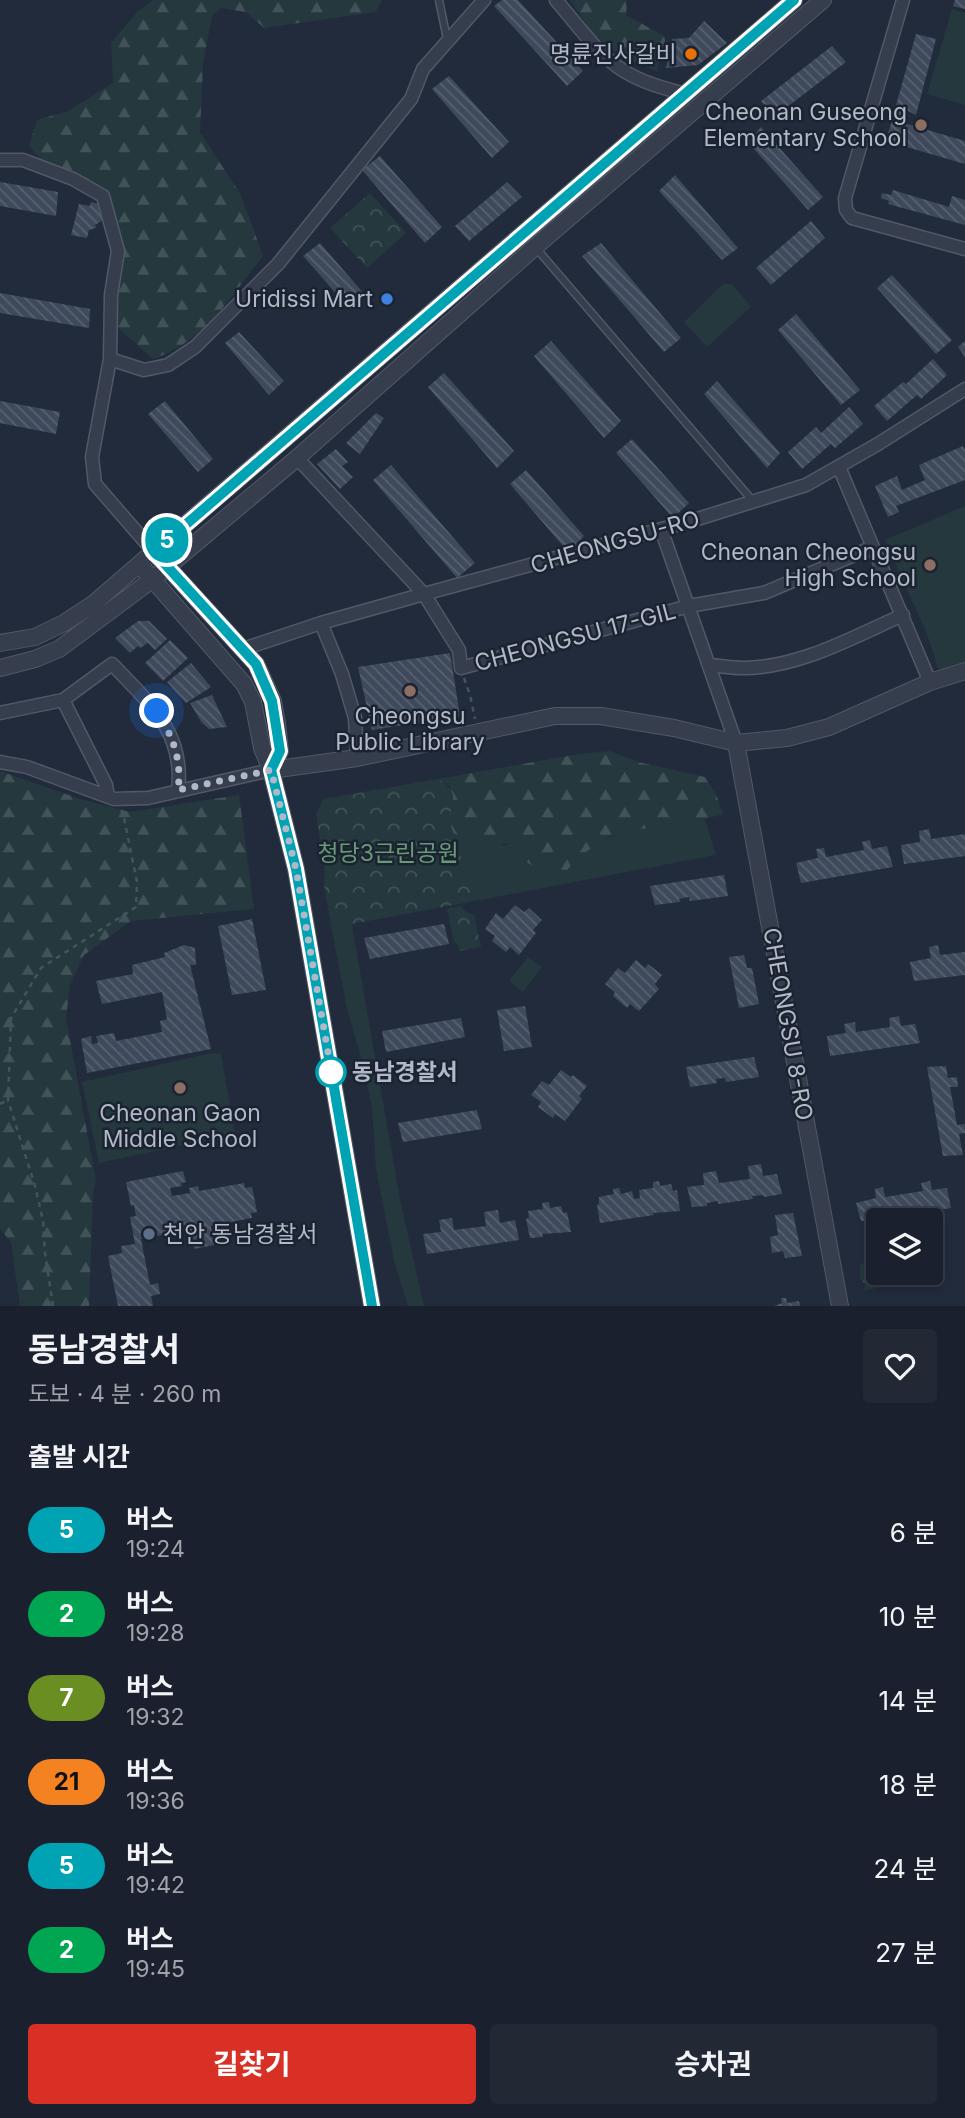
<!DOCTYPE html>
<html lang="ko">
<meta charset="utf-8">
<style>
body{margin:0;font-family:Inter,"Noto Sans KR",sans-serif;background:#232835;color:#f1f3f6;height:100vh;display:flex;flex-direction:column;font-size:26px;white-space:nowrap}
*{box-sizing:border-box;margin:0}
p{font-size:23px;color:#9fa3aa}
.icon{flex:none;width:38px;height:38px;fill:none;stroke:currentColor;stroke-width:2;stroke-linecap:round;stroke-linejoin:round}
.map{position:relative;height:1306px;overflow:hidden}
.panel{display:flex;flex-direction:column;background:#1a202d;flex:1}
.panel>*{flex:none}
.badge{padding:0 14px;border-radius:23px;font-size:24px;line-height:46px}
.tools{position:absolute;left:866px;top:1208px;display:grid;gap:14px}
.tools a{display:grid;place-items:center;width:77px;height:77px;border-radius:7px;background:#1a202d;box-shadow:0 4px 10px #0003,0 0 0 2px #383e49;font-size:35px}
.you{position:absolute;width:35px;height:35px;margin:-18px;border:5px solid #fff;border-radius:50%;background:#1a73e8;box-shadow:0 0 0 10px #1a73e833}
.map>.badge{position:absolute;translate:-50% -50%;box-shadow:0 0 0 4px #fff}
h2{padding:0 28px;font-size:26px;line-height:63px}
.round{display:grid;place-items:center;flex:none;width:74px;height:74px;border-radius:7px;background:#232835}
.overview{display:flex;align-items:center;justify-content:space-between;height:119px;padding:0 28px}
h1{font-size:33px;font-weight:700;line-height:52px}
.cta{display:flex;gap:14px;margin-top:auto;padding:14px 28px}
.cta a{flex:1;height:80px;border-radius:7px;background:#d93025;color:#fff;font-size:28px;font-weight:700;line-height:80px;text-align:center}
.cta a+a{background:#232835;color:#f1f3f6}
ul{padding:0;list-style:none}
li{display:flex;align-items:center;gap:21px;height:84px;padding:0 28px}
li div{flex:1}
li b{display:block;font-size:26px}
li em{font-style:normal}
li .badge{min-width:77px;font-weight:700;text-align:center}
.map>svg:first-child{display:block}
.green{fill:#24383d}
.forest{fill:url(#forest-firs)}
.park{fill:url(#park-crowns)}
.building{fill:url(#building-back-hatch)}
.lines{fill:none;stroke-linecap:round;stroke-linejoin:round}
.service-casing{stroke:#515867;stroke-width:9}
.minor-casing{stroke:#515867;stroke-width:15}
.tertiary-casing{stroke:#515867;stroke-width:18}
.path{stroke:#42555a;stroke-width:2.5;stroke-dasharray:5 5;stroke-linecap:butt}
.service{stroke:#363d4c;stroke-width:6}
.minor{stroke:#363d4c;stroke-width:12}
.tertiary{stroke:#363d4c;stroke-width:16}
.line-casing{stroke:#fff;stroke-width:16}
.line{stroke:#00a3b4;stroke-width:10}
.walk{stroke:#b1b8c8;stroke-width:7;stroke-dasharray:0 12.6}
.food-dot{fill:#e8710a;stroke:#1b2331;stroke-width:2.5}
.education-dot{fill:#8d6e63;stroke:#1b2331;stroke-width:2.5}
.shop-dot{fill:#3f7fe0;stroke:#1b2331;stroke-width:2.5}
.stop-dot{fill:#fff;stroke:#00a3b4;stroke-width:3.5}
.service-dot{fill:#5c6f8a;stroke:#1b2331;stroke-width:2.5}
.labels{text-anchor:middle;stroke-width:5;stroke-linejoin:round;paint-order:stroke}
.poi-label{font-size:23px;fill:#b1b8c8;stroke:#1b2331;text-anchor:end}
.street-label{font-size:23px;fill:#b1b8c8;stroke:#1b2331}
.park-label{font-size:23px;fill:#689a77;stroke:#1b2331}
.stop-label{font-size:23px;font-weight:bold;fill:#b1b8c8;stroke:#1b2331;text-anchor:start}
</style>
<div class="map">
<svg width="965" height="1306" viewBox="0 0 965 1306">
<defs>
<pattern id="forest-firs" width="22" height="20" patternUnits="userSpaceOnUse" patternTransform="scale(1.75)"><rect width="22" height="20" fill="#24383d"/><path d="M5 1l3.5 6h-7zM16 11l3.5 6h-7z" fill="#415358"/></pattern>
<pattern id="park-crowns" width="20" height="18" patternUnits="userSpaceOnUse" patternTransform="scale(1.75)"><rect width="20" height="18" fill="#24383d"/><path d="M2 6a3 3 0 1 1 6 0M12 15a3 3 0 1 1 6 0" fill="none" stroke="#415358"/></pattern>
<pattern id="building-back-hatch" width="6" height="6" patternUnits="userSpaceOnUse" patternTransform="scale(1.75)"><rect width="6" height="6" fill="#3e495b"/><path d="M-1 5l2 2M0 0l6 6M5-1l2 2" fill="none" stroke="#586171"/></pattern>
</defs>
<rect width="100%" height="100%" fill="#222b3c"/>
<path class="green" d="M952 9 965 13V105L927 94Z
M723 284H732L751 307 707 347 684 322Z
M965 506V665L949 670 938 668 927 634 885 540Z
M438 779 503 846 516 841 562 876C580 843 621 831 656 826 676 823 684 825 704 817L716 855 475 901 471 890 330 920 322 848Z
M331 926 353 931 400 1199 424 1306H408L394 1261 376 1169 372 1108 363 1065 347 1009Z
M528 957 542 967 523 992 509 981Z
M211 1053 221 1054 235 1134 99 1163 82 1082Z"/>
<path class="forest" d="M153 0H382L376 12 264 28 246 12 221 8 212 16 203 64 200 132 241 195 263 256C231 296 204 342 153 359L117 327 113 309 124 249 106 188 41 160 29 146 37 120 68 111 113 83 111 43 137 12Z
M570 0H627L626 15 666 37 657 71 625 59 592 33Z
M610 751 638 762 705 777 716 794 723 814 684 825 656 826 610 836 578 857 562 876C542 869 516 865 515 841 492 849 473 845 452 832 448 816 455 801 450 786L438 779 579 754Z
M0 771 80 799 130 812 239 795 254 909 131 921 84 955 70 985 66 1018 96 1181 93 1192 89 1306H20L11 1242 0 1229Z"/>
<path class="park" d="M370 193 406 233 367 268 330 228Z
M438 779C463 794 449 800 450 823L475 901 352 924 353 931 331 926 324 885 325 869 316 814 323 799Z
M461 906 465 911 474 915 481 947 459 951 458 944 455 943 453 939 447 909Z
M878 1246V1272H904L896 1283 864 1291 865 1285 860 1278V1265L865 1262V1254Z"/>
<path class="building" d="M502 0H518L583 71 567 86 494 6Z
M955 0H965V9L953 6Z
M704 21 727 43 698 65 666 68 672 39 689 38Z
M916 34 936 39 916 115 908 111 904 123 965 141V164L886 141Z
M832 46 846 62 774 117 761 101Z
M449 76 509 142 492 158 432 89Z
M761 127 823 197 808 210 748 142Z
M380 156 442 227 425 243 362 170Z
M675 175 738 248 722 260 659 191Z
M0 182 58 192 56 216 0 206Z
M507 182 522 197 469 241 455 226Z
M893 190 949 207 952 196 965 200V225L888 204 889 201 881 198 882 193 891 195Z
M91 202 99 204 105 219 95 225 96 228 89 230 87 238 71 235 79 204 90 206Z
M811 221 825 238 771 285 756 268Z
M320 243 365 295 349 308 303 256Z
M601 243 681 338 664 352 582 256Z
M892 275 952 340 936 354 877 288Z
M0 293 90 309 89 328 0 313Z
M796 314 860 390 841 405 778 330Z
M239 332 284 381 269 395 225 343Z
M551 341 621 421 604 438 534 356Z
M965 341V357L958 347Z
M933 359 947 375 921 399 917 395 887 421 874 406 903 382 906 384Z
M444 373 514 451 497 468 428 387Z
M717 381 780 453 767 468 704 394Z
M0 401 60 412 56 434 0 423Z
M165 401 213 459 198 472 148 414Z
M849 407 863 424 835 448 831 444 802 469 788 452 816 427 821 433Z
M376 413 384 418 360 454 346 443Z
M632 439 689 503 673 518 616 453Z
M963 446 965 450V480L896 506 899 512 888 517 875 486 897 476 902 490 925 480 919 465Z
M336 449 348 462 342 466 353 477 340 489 317 464Z
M391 465 475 563 457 578 373 480Z
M526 470 584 536 568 552 510 484Z
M138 621H149L167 639 155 650 148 643 140 648 138 646 130 653 115 638Z
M170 640 188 658 163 681 145 663Z
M450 653 460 716 372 730 358 667Z
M191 663 211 687 186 703 167 682Z
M212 695 227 727 209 729 202 723 190 703Z
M929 829 931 839 965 834V856L904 864 901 845 920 842 919 831Z
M870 840 872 849 887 846 893 867 801 883 796 863 818 858 816 849 824 848 826 857 864 850 862 842Z
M724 875 728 896 690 901 689 897 679 899 680 902 655 905 650 886Z
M515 905 524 912 529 908 542 920 533 930 536 933 519 955 510 947 506 952 492 941 495 936 485 929 496 913 503 919Z
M252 919 266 990 232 995 218 926Z
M444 924 449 944 370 959 364 938Z
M184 945 195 948 196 965H190L211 1049 87 1073 81 1039 91 1036 92 1044 98 1043 96 1036 114 1033 116 1041 162 1032 160 1021 167 1019 162 992 102 1004 96 981 133 974 132 965 165 957 164 953Z
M938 945 940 955 965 952V975L914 981 910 962 931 958 929 947Z
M744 955 747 968H752L759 1004 739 1008 729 957Z
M636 960 645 968 648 964 662 975 655 984 659 989 639 1011 630 1004 627 1008 613 996 615 992 605 984 618 968 625 973Z
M525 1006 532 1047 504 1051 497 1010Z
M899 1016 901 1026 915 1024 920 1043 830 1056 827 1036 846 1033 844 1024 855 1022 856 1032 890 1027 889 1018Z
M461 1018 465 1037 386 1052 382 1031Z
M754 1057 759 1077 726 1082 725 1078 716 1079 717 1083 690 1087 686 1067Z
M946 1066 948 1078 957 1077 958 1087H950L957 1125 965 1124V1133L959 1134 963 1155 943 1156 927 1067Z
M561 1070 571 1077 573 1075 587 1086 579 1096 582 1099 565 1121 555 1114 553 1118 538 1107 541 1102 531 1095 542 1081 549 1085Z
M477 1110 482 1129 403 1142 398 1123Z
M761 1164 763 1176 777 1174 782 1194 764 1197 763 1195 752 1196 753 1199 718 1204V1201L707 1203V1206L692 1207 687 1187 704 1185 703 1173 716 1171 719 1183 750 1179 748 1166Z
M183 1171 186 1182 181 1183 182 1186 170 1188 172 1196 190 1193 189 1188 198 1186 199 1191 244 1183 245 1188 252 1187 257 1212 251 1213 252 1218 211 1226 214 1245 194 1249 190 1230 141 1239 150 1285 158 1283 160 1294 151 1296 153 1306H118L108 1256 122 1253 121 1246 135 1244 130 1217 136 1216 134 1205 131 1206 126 1182Z
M659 1181 660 1186 671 1184 673 1191 677 1190 680 1211 653 1213 654 1215 600 1223 597 1205 599 1204V1197L614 1194 613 1189 619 1188 621 1194 632 1191 634 1199 640 1198 639 1190 653 1188V1182Z
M930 1181 932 1190 947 1188 951 1208 861 1221 856 1203 876 1198 875 1189 883 1187 885 1197 923 1191 921 1183Z
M549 1202 550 1208 561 1206 563 1213 567 1212 571 1232 542 1234 543 1237 530 1238 526 1219 529 1218 528 1211 543 1209 542 1203Z
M498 1210 500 1223 515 1220 519 1240 427 1254 423 1234 441 1232 439 1220 452 1218 454 1230 486 1226 484 1212Z
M793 1213 802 1256 785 1258 783 1251 772 1253 770 1237 778 1235 775 1215Z
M781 1298H786L787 1303 799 1301 800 1306H774L782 1303Z"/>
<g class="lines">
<g class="service-casing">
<path id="service" d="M439 0 447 39
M536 248 752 500"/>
</g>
<g class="minor-casing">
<path id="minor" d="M556 0C574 21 600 57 624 71 643 83 664 88 685 94
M903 0 845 198 846 210 852 218 965 249
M0 160H23L73 179 103 196 118 251 111 295 110 359 92 457 95 484 154 552
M110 359 144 370 168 365 195 347 278 264 411 99 423 69 484 0
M297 458 424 594 691 521 806 485 878 444 965 389
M839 467 930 682
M661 529 736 743
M321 623 342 674 355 718 357 758
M243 649 321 623 424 594 459 650 461 668 689 606 764 593 873 547
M710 665C721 666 732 668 743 668 799 668 853 637 903 615
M63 700 106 785 108 797
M0 713 63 700 112 664C149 703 185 732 178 790
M0 762 27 767 114 799 148 798 271 770"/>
</g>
<g class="tertiary-casing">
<path id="tertiary" d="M161 560 256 664 273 701 277 723 280 751 271 770
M146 572 244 684 253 702 262 748 271 770 296 869 372 1306
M0 643 35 637 64 623 93 604 794 0
M0 668 35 659 59 649 153 579 297 458 535 247 823 0
M736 743 840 1306
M271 770 357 758 555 716H601L674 728 736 743 787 738 829 727 930 682 965 671"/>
</g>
<path class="path" d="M464 678 470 695 475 719
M0 1104 8 1100
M53 1306 45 1253 43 1221 35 1186 8 1100 11 1018 41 968 136 907 137 882 123 813 121 810"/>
<use href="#service" class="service"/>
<use href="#minor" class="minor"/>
<use href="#tertiary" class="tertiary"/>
</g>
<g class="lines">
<g class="line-casing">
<path id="line" d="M372 1306 296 869 271 770 280 751 272 701 256 664 154 552 794 0"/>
</g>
<use href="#line" class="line"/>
<path class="walk" d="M157 711C173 737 182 760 178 790L271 770 296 869 332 1075 331 1072"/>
</g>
<circle class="food-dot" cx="691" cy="54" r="7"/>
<g class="education-dot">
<circle cx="921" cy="125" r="7"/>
<circle cx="930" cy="565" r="7"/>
<circle cx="410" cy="691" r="7"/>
<circle cx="180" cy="1088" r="7"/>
</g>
<circle class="shop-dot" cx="387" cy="299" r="7"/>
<circle class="stop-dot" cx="331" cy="1072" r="14"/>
<circle class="service-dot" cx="149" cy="1234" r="7"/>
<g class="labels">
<g class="poi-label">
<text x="677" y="62">명륜진사갈비</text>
<text x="907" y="120">Cheonan Guseong<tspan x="907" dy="26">Elementary School</tspan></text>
<text x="373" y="307">Uridissi Mart</text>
<text x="916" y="560">Cheonan Cheongsu<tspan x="916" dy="26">High School</tspan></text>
<text x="410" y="724" text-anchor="middle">Cheongsu<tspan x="410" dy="26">Public Library</tspan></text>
<text x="180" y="1121" text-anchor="middle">Cheonan Gaon<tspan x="180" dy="26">Middle School</tspan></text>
<text x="163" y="1242" text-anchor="start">천안 동남경찰서</text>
</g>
<g class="street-label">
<text transform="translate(615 542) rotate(-16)" y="8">CHEONGSU-RO</text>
<text transform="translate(575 637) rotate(-15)" y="8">CHEONGSU 17-GIL</text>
<text transform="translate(788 1024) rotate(80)" y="8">CHEONGSU 8-RO</text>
</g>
<g class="park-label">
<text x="388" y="861">청당3근린공원</text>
</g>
<g class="stop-label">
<text x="352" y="1080">동남경찰서</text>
</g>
</g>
</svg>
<div class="tools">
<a><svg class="icon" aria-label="layers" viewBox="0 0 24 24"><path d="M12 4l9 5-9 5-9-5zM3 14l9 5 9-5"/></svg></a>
</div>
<div class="you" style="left:157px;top:711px"></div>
<b class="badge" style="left:167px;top:540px;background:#00a3b4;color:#fff">5</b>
</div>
<section class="panel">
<div class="overview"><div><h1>동남경찰서</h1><p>도보 · 4 분 · 260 m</p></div><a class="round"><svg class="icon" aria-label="heart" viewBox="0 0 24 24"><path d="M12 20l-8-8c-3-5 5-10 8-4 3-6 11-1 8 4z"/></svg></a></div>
<h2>출발 시간</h2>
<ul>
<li><span class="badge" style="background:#00a3b4;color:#fff">5</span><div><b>버스</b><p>19:24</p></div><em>6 분</em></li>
<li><span class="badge" style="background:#00a651;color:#fff">2</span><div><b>버스</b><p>19:28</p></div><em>10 분</em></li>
<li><span class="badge" style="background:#6b8e23;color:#fff">7</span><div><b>버스</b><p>19:32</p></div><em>14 분</em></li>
<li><span class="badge" style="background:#f58220;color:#111">21</span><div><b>버스</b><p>19:36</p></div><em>18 분</em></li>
<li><span class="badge" style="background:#00a3b4;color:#fff">5</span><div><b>버스</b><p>19:42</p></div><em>24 분</em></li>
<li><span class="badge" style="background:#00a651;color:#fff">2</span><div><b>버스</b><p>19:45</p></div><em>27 분</em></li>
</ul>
<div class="cta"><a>길찾기</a><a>승차권</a></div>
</section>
